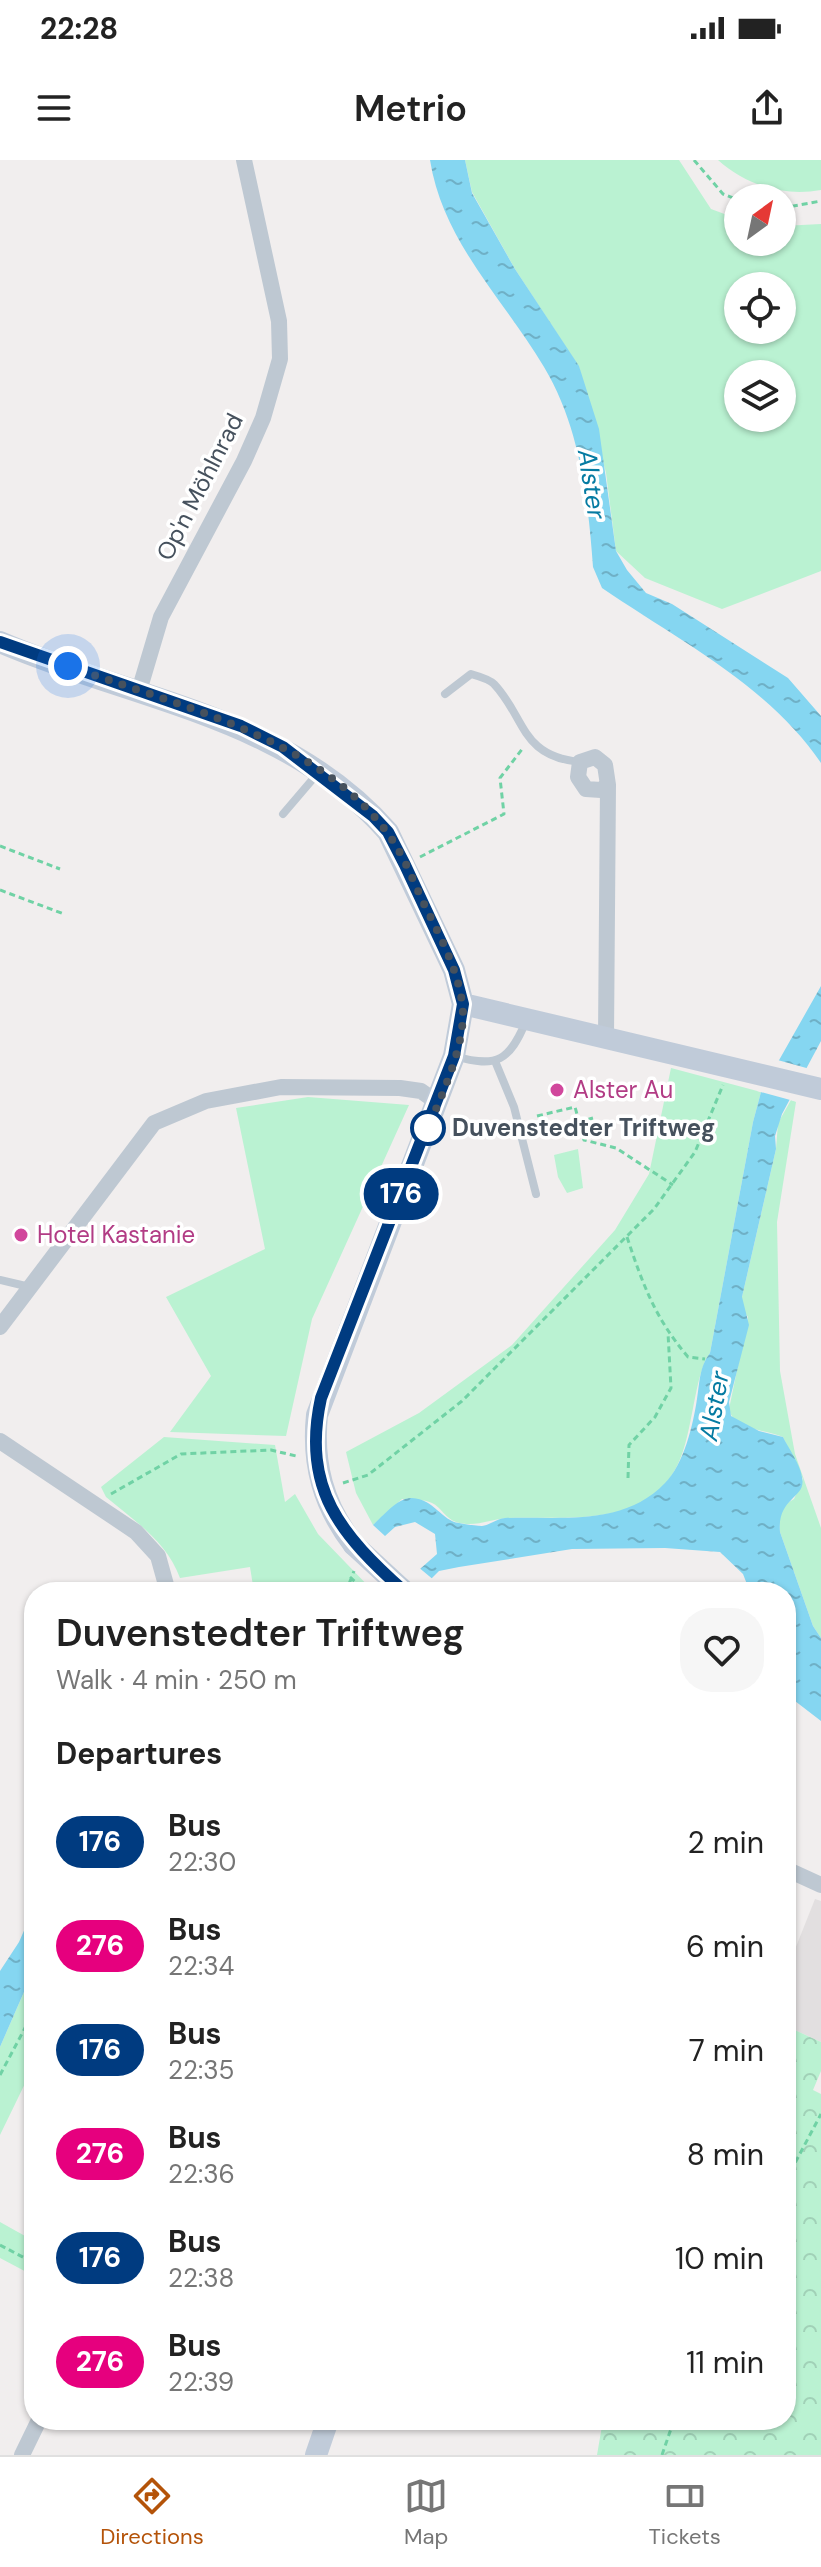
<!DOCTYPE html>
<meta charset="utf-8">
<style>
body{margin:0;font-family:"DM Sans",sans-serif;background:#f6f6f6;color:#222;height:100vh;display:flex;flex-direction:column;font-size:30px;white-space:nowrap}
*{box-sizing:border-box;margin:0}
p{font-size:26px;color:#767676}
.icon{flex:none;width:44px;height:44px;fill:none;stroke:currentColor;stroke-width:2;stroke-linecap:round;stroke-linejoin:round}
.map{position:relative;flex:1;overflow:hidden}
.sheet{position:absolute;left:24px;top:1422px;width:772px;height:848px;display:flex;flex-direction:column;background:#fff;border-radius:32px;box-shadow:0 2px 6px #0004}
.sheet>*{flex:none}
.badge{padding:0 16px;border-radius:26px;font-size:28px;line-height:52px}
.needle{width:52px;rotate:33deg}
.buttons{position:absolute;left:724px;top:24px;display:grid;gap:16px}
.buttons a{display:grid;place-items:center;width:72px;height:72px;border-radius:50%;background:#fff;box-shadow:0 2px 6px #0004;font-size:40px}
.you{position:absolute;width:40px;height:40px;margin:-20px;border:6px solid #fff;border-radius:50%;background:#1a73e8;box-shadow:0 0 0 12px #1a73e833}
.map>.badge{position:absolute;translate:-50% -50%;box-shadow:0 0 0 4px #fff}
h2{padding:0 32px;font-size:30px;line-height:72px}
.round{display:grid;place-items:center;flex:none;width:84px;height:84px;border-radius:32px;background:#f6f6f6}
.headline{display:flex;align-items:center;justify-content:space-between;height:136px;padding:0 32px}
h1{font-size:38px;font-weight:600;line-height:60px}
ul{padding:0;list-style:none}
li{display:flex;align-items:center;gap:24px;height:104px;padding:0 32px}
li div{flex:1}
li b{display:block;font-size:30px}
li em{font-style:normal}
li .badge{min-width:88px;font-weight:700;text-align:center}
.status{display:flex;justify-content:space-between;align-items:center;height:56px;padding:0 40px;background:#fff;direction:ltr}
.status svg{height:22px;fill:currentColor}
header{display:flex;justify-content:space-between;align-items:center;height:104px;padding:0 32px;background:#fff;font-size:36px;font-weight:600}
.tabs{display:flex;justify-content:space-around;align-items:center;height:112px;border-top:2px solid #e0e0e0;background:#fff;font-size:22px;color:#767676}
.tabs a{display:grid;justify-items:center;gap:4px}
.tabs .current{color:#b45309}
.map>svg:first-child{display:block}
.education{fill:#e2dfe0}
.green{fill:#baf2d2;fill-rule:evenodd}
.forest{fill:url(#forest-crowns)}
.water{fill:url(#water-ripples)}
.pier{fill:#f1eeee}
.lines{fill:none;stroke-linecap:round;stroke-linejoin:round}
.path{stroke:#70d2a5;stroke-width:3;stroke-dasharray:6 4;stroke-linecap:butt}
.lane{stroke:#bec8d2;stroke-width:8}
.street{stroke:#bec8d2;stroke-width:16}
.secondary{stroke:#c0cbd9;stroke-width:22}
.secondary-bridge{stroke:#c0cbd9;stroke-width:22}
.line-casing{stroke:#fff;stroke-width:18}
.line{stroke:#003b80;stroke-width:12}
.walk{stroke:#46515d;stroke-width:8;stroke-dasharray:0 14.4}
.hotel-dot{fill:#d1479c;stroke:#fff;stroke-width:3}
.stop-dot{fill:#fff;stroke:#003b80;stroke-width:4}
.labels{text-anchor:middle;stroke-width:7;stroke-linejoin:round;paint-order:stroke}
.street-label{font-size:24px;fill:#46515d;stroke:#fff}
.hotel-label{font-size:24px;fill:#b23c85;stroke:#fff;text-anchor:start}
.stop-label{font-size:24px;font-weight:bold;fill:#46515d;stroke:#fff;text-anchor:start}
.water-label{font-size:26px;font-style:italic;fill:#057ba2;stroke:#fff}
</style>
<div class="status"><b>22:28</b><svg viewBox="0 0 49 12"><path d="M0 12V9h3v3zM5 12V6h3v6zM10 12V3h3v9zM15 12V0h3v12zM26 1h20v11H26zM47 4h2v5h-2z"/></svg></div>
<header><svg class="icon" aria-label="menu" viewBox="0 0 24 24"><path d="M4 6h16M4 12h16M4 18h16"/></svg>Metrio<svg class="icon" aria-label="share" viewBox="0 0 24 24"><path d="M12 15V3M7 8l5-5 5 5M5 13v7h14v-7"/></svg></header>
<div class="map">
<svg width="821" height="2295" viewBox="0 0 821 2295">
<defs>
<pattern id="forest-crowns" width="20" height="18" patternUnits="userSpaceOnUse" patternTransform="scale(2)"><rect width="20" height="18" fill="#baf2d2"/><path d="M2 6a3 3 0 1 1 6 0M12 15a3 3 0 1 1 6 0" fill="none" stroke="#a1d1b7"/></pattern>
<pattern id="water-ripples" width="26" height="14" patternUnits="userSpaceOnUse" patternTransform="scale(2)"><rect width="26" height="14" fill="#85d6f1"/><path d="M2 4q2-2 4 0t4 0M15 11q2-2 4 0t4 0" fill="none" stroke="#6fb0c6"/></pattern>
</defs>
<rect width="100%" height="100%" fill="#f1eeee"/>
<path class="education" d="M815 1739 821 1741V1882L786 1866V1812Z"/>
<path class="green" d="M465 0H679L711 49 738 59V82H782V66L821 64V411L722 449 645 418 616 391 606 313 579 207 515 109 472 32ZM738 126H782V170H738ZM738 214H782V258H738Z
M718 0H821V30C783 37 746 25 718 0Z
M671 908 761 932 753 962 710 1193C694 1214 693 1274 678 1304 647 1369 567 1356 508 1358 490 1359 475 1368 456 1362 446 1359 441 1347 432 1343 424 1339 411 1340 402 1339L373 1365 356 1333 346 1292 419 1253 512 1185 615 1070 649 1014Z
M308 937 409 945 312 1159 286 1276 170 1272 211 1216 166 1137 265 1089 236 948Z
M791 940 796 942 777 1062 780 1211 795 1294 821 1368V1478L813 1466 780 1372 779 1357 784 1345 794 1339 803 1319 783 1277C766 1269 734 1271 729 1249L748 1157 742 1149V1137L776 989 778 963Z
M578 989 583 1028 567 1033 558 1017 554 995Z
M164 1277 275 1285 285 1342 295 1334 318 1374 374 1432H254L250 1407 180 1418C167 1382 135 1361 106 1337L101 1327Z
M34 1809V1905L0 1975V1887Z
M0 2062 34 2081V2116L0 2098Z"/>
<path class="forest" d="M786 1866 821 1882V1911L813 1930 821 1934V2295H597L603 2260H786Z"/>
<path class="water" d="M430 0H465L472 33 515 109 579 206 599 269 616 391 627 410 646 433 672 444 788 518 821 556V603C768 525 678 480 602 428L593 407C588 339 580 267 544 207 503 138 443 82 430 0Z
M821 826V881L782 954 775 976 776 989 742 1137 749 1165 729 1242 731 1256 759 1271 783 1277C789 1289 800 1304 802 1317 807 1339 777 1336 780 1372L813 1466 821 1478V1561L795 1541 786 1519V1432H750L743 1414 720 1392 665 1388 572 1389 459 1407 439 1411 418 1432 420 1409 437 1394 435 1374 415 1362 395 1367 385 1376 373 1365C383 1356 398 1337 412 1338 434 1339 442 1361 459 1363 465 1364 476 1366 482 1366 490 1365 496 1359 505 1358 560 1356 623 1367 665 1323 684 1304 693 1265 697 1239 700 1221 699 1208 710 1193L753 962 761 932Z
M34 1748V1809L0 1887V1811L19 1782Z"/>
<path class="pier" d="M774 899 810 909 794 941 757 931Z
M417 1406 435 1421 424 1432H390Z"/>
<g class="lines">
<path class="path" d="M694 0 723 34 738 40
M782 48 821 41
M0 686 60 709
M420 697 504 654 500 618 523 588
M0 730 64 754
M537 956 575 947 584 980 616 988 673 1025
M579 962 593 958
M627 1077C643 1125 655 1158 688 1197L705 1199
M628 1318 629 1285 655 1257 671 1228 668 1173
M343 1323 368 1315 462 1241 654 1049 695 992 723 925
M111 1334 181 1294 271 1290 296 1296
M350 1417 366 1432 370 1428
M346 1432 354 1411
M0 1915 34 1851
M786 2020 821 1954
M0 2085 34 2103
M662 2295 674 2260"/>
<path class="lane" d="M445 534 471 514C478 516 489 519 494 524 526 558 520 596 580 602
M283 654 318 613
M455 896C497 909 510 900 526 861
M495 901 514 947 536 1034
M0 1120 30 1127"/>
<path class="street" d="M139 531 161 457 244 301 263 258 280 199 279 161 244 0
M606 877 608 625 605 605 595 597 580 602 578 617 586 629 601 630 608 625
M0 1167 154 963 206 941 281 927 400 928 421 931 438 943
M0 1281 136 1372 158 1396 168 1432
M786 1709 821 1725
M22 2295 39 2260"/>
<path class="secondary" d="M0 482C133 540 287 556 388 672L454 810 463 844 454 896 317 1255C312 1304 323 1345 354 1385
M463 844 821 929
M316 2295 328 2260"/>
<path class="secondary-bridge" d="M354 1385 405 1432"/>
</g>
<g class="lines">
<g class="line-casing">
<path id="line" d="M0 482 241 566 283 587 373 656 388 672 405 705 454 810 463 844 454 896 321 1238C301 1329 341 1375 405 1432"/>
</g>
<use href="#line" class="line"/>
<path class="walk" d="M68 506C173 544 316 577 386 671 403 693 413 721 425 746 440 776 457 808 462 842 468 881 442 934 428 968"/>
</g>
<g class="hotel-dot">
<circle cx="557" cy="930" r="8"/>
<circle cx="21" cy="1075" r="8"/>
</g>
<circle class="stop-dot" cx="428" cy="968" r="16"/>
<g class="labels">
<g class="street-label">
<text transform="translate(200 327) rotate(-63)" y="8">Op'n Möhlnrad</text>
</g>
<g class="hotel-label">
<text x="573" y="938">Alster Au</text>
<text x="37" y="1083">Hotel Kastanie</text>
</g>
<g class="stop-label">
<text x="452" y="976">Duvenstedter Triftweg</text>
</g>
<g class="water-label">
<text transform="translate(592 324) rotate(81)" y="9">Alster</text>
<text transform="translate(714 1246) rotate(-80)" y="9">Alster</text>
</g>
</g>
</svg>
<div class="buttons">
<a><svg class="needle" viewBox="-14 -14 28 28"><path d="M0-13l5 13h-10z" fill="#e53935"/><path d="M0 13l5-13h-10z" fill="#767676"/></svg></a>
<a><svg class="icon" aria-label="locate" viewBox="0 0 24 24"><circle cx="12" cy="12" r="6"/><path d="M12 2v4M12 18v4M2 12h4M18 12h4"/></svg></a>
<a><svg class="icon" aria-label="layers" viewBox="0 0 24 24"><path d="M12 4l9 5-9 5-9-5zM3 14l9 5 9-5"/></svg></a>
</div>
<div class="you" style="left:68px;top:506px"></div>
<b class="badge" style="left:401px;top:1034px;background:#003b80;color:#fff">176</b>
<section class="sheet">
<div class="headline"><div><h1>Duvenstedter Triftweg</h1><p>Walk · 4 min · 250 m</p></div><a class="round"><svg class="icon" aria-label="heart" viewBox="0 0 24 24"><path d="M12 20l-8-8c-3-5 5-10 8-4 3-6 11-1 8 4z"/></svg></a></div>
<h2>Departures</h2>
<ul>
<li><span class="badge" style="background:#003b80;color:#fff">176</span><div><b>Bus</b><p>22:30</p></div><em>2 min</em></li>
<li><span class="badge" style="background:#e6007e;color:#fff">276</span><div><b>Bus</b><p>22:34</p></div><em>6 min</em></li>
<li><span class="badge" style="background:#003b80;color:#fff">176</span><div><b>Bus</b><p>22:35</p></div><em>7 min</em></li>
<li><span class="badge" style="background:#e6007e;color:#fff">276</span><div><b>Bus</b><p>22:36</p></div><em>8 min</em></li>
<li><span class="badge" style="background:#003b80;color:#fff">176</span><div><b>Bus</b><p>22:38</p></div><em>10 min</em></li>
<li><span class="badge" style="background:#e6007e;color:#fff">276</span><div><b>Bus</b><p>22:39</p></div><em>11 min</em></li>
</ul>
</section>
</div>
<nav class="tabs">
<a class="current"><svg class="icon" aria-label="directions" viewBox="0 0 24 24"><path d="M12 3l9 9-9 9-9-9zM9 14v-3h6M13 9l2 2-2 2"/></svg>Directions</a>
<a><svg class="icon" aria-label="map" viewBox="0 0 24 24"><path d="M3 6l6-2 6 2 6-2v14l-6 2-6-2-6 2zM9 4v14M15 6v14"/></svg>Map</a>
<a><svg class="icon" aria-label="tickets" viewBox="0 0 24 24"><path d="M3 7h18v10H3zM15 7v10"/></svg>Tickets</a>
</nav>
